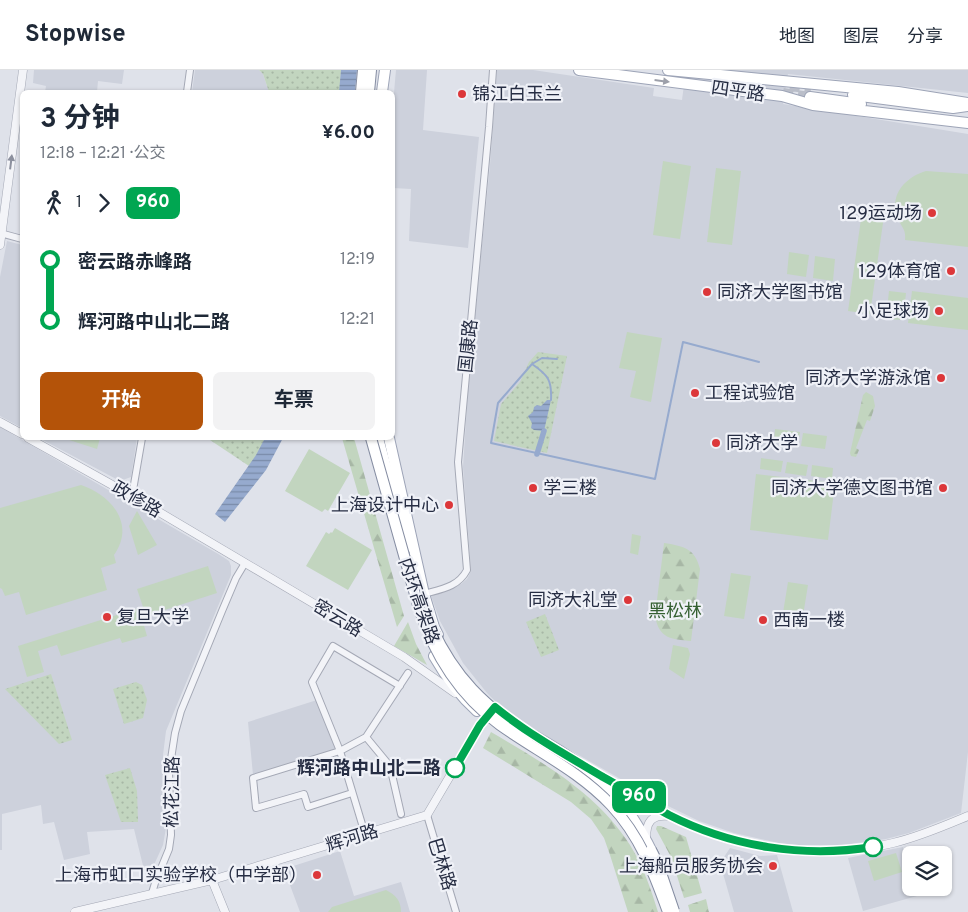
<!DOCTYPE html>
<html lang="zh">
<meta charset="utf-8">
<style>
body{margin:0;font-family:Overpass,"Noto Sans SC",sans-serif;background:#f2f2f3;color:#1f2937;height:100vh;display:flex;flex-direction:column;font-size:19px;white-space:nowrap}
*{box-sizing:border-box;margin:0}
p{font-size:16px;color:#747a83}
.icon{flex:none;width:28px;height:28px;fill:none;stroke:currentColor;stroke-width:2;stroke-linecap:round;stroke-linejoin:round}
.map{position:relative;flex:1;overflow:hidden}
.details{position:absolute;left:20px;top:20px;width:375px;height:350px;display:flex;flex-direction:column;background:#fff;border-radius:8px;box-shadow:0 1px 4px #0004}
.details>*{flex:none}
.badge{padding:0 10px;border-radius:8px;font-size:18px;line-height:32px}
.tools{position:absolute;left:902px;top:776px;display:grid;gap:10px}
.tools a{display:grid;place-items:center;width:50px;height:50px;border-radius:8px;background:#fff;box-shadow:0 1px 4px #0004;font-size:25px}
.map>.badge{position:absolute;translate:-50% -50%;box-shadow:0 0 0 2px #fff}
.legs{display:flex;align-items:center;gap:8px;height:55px;padding:0 20px;font-size:16px}
.legs p{margin-inline-start:auto}
.summary{display:flex;align-items:center;justify-content:space-between;height:85px;padding:0 20px}
h1{font-size:28px;font-weight:700;line-height:38px}
.button{display:flex;gap:10px;margin-top:auto;padding:10px 20px}
.button a{flex:1;height:58px;border-radius:8px;background:#b45309;color:#fff;font-size:20px;font-weight:700;line-height:58px;text-align:center}
.button a+a{background:#f2f2f3;color:#1f2937}
ul{padding:0 20px;list-style:none}
li{display:flex;align-items:center;gap:18px;height:60px;font-size:19px}
li i{display:grid;place-items:center;width:8px;height:100%;margin:0 6px;background:currentColor}
li i::after{content:'';width:12px;height:12px;margin:-6px;border:4px solid;border-radius:50%;background:#fff}
li p{margin-inline-start:auto}
li:first-child i{background:linear-gradient(#0000 50%,currentColor 0)}
li:last-child i{background:linear-gradient(currentColor 50%,#0000 0)}
header{display:flex;align-items:center;gap:30px;box-sizing:border-box;height:70px;padding:0 25px;background:#fff;border-bottom:1px solid #e0e1e3}
header strong{font-size:24px}
nav{display:flex;gap:28px;margin-inline-start:auto;font-size:18px}
.map>svg:first-child{display:block}
.built{fill:#cdd1dc}
.grass{fill:#c2d5bf}
.forest{fill:url(#forest-firs)}
.park{fill:url(#park-dots)}
.water{fill:url(#water-rules)}
.lines{fill:none;stroke-linecap:round;stroke-linejoin:round}
.stream{stroke:#96aace;stroke-width:2}
.canal{stroke:#96aace;stroke-width:5.5}
.primary-tunnel{stroke:#babec9;stroke-width:10;stroke-dasharray:10 5;stroke-linecap:butt}
.minor-casing{stroke:#a4a8b5;stroke-width:8}
.tertiary-casing{stroke:#a4a8b5;stroke-width:9}
.primary-casing{stroke:#9da4b7;stroke-width:12}
.trunk-casing{stroke:#858da2;stroke-width:12}
.minor{stroke:#f3f4f8;stroke-width:6}
.tertiary{stroke:#f3f4f8;stroke-width:8}
.primary{stroke:#fff;stroke-width:10}
.trunk{stroke:#fff;stroke-width:10}
.trunk-bridge-casing{stroke:#858da2;stroke-width:12;stroke-linecap:butt}
.trunk-bridge{stroke:#fff;stroke-width:10}
.oneway{fill:#9da0aa}
.oneway2{fill:#8c909e}
.line-1-casing{stroke:#fff;stroke-width:11}
.line-1{stroke:#00a651;stroke-width:8}
.poi-dot{fill:#dc373a;stroke:#eff1f7;stroke-width:2}
.stop-1-dot{fill:#fff;stroke:#00a651;stroke-width:2.5}
.labels{text-anchor:middle;stroke-width:4.5;stroke-linejoin:round;paint-order:stroke}
.street-label{font-size:18px;fill:#262d43;stroke:#eff1f7}
.poi-label{font-size:18px;fill:#262d43;stroke:#eff1f7;text-anchor:end}
.park-label{font-size:18px;fill:#356032;stroke:#eff1f7}
.stop-label{font-size:18px;font-weight:bold;fill:#262d43;stroke:#eff1f7;text-anchor:end}
</style>
<header>
<strong>Stopwise</strong>
<nav><a>地图</a><a>图层</a><a>分享</a></nav>
</header>
<div class="map">
<svg width="968" height="842" viewBox="0 0 968 842">
<defs>
<pattern id="forest-firs" width="22" height="20" patternUnits="userSpaceOnUse" patternTransform="scale(1.25)"><rect width="22" height="20" fill="#c2d5bf"/><path d="M5 1l3.5 6h-7zM16 11l3.5 6h-7z" fill="#a7b7a5"/></pattern>
<pattern id="park-dots" width="8" height="8" patternUnits="userSpaceOnUse" patternTransform="scale(1.25)"><rect width="8" height="8" fill="#c2d5bf"/><path d="M2 2h.1M6 6h.1" fill="none" stroke="#a7b7a5" stroke-width="1.8" stroke-linecap="round"/></pattern>
<pattern id="water-rules" width="6" height="5" patternUnits="userSpaceOnUse" patternTransform="scale(1.25)"><rect width="6" height="5" fill="#96aace"/><path d="M0 2.5h6" fill="none" stroke="#7a8ba9"/></pattern>
</defs>
<rect width="100%" height="100%" fill="#dfe2ea"/>
<path class="built" d="M34 0H124L122 14 98 11 97 22H45L46 16 33 13Z
M195 0H259L263 4 269 22H192Z
M396 0H427L423 60 479 67 468 178 409 171 411 119 393 118 392 45Z
M497 0H533L654 18 653 26 682 30 686 0H968V23L788 4 783 34 968 64V682L961 743 909 763 886 769 842 775H799L779 773 734 763 699 751 666 735 542 664 499 635 487 623 463 593 440 551 430 523 461 514 467 509 471 501 463 397 469 305 490 95Z
M7 171 22 175V358L0 346V207Z
M0 357 220 485 229 491 231 496V505L166 661 163 685V714L166 758 163 775 153 797 148 816 134 759 87 762 90 784 64 790 54 752 43 754 41 735 2 744V780H0Z
M39 368H137L131 407 120 411Z
M317 630 337 680 253 705 248 652Z
M903 777 911 806V818H915L917 826 863 841 848 788Z
M730 778 760 786 777 785 793 842H734L720 793Z
M340 781 354 826 401 812 410 842H300L284 799Z"/>
<path class="grass" d="M663 91 691 96 680 169 653 165Z
M716 98 741 101 732 175 707 172Z
M926 101 968 104V177L905 170C906 159 902 158 898 149 888 126 905 107 926 101Z
M862 142 884 146 870 244 848 241Z
M789 182 809 185 806 207 787 204Z
M815 186 835 189 833 211 813 208Z
M889 221 906 223 903 250 886 249Z
M912 221 968 228V260L908 253Z
M627 262 662 268 651 332 630 327 636 301 619 298Z
M775 359 800 362 798 376 774 372Z
M803 363 827 366 825 379 801 376Z
M63 368H100L97 379Z
M309 379 350 403 328 441 325 439 322 442 285 421Z
M761 388 783 391 781 402 760 399Z
M787 392 808 395 806 406 785 403Z
M812 395 833 398 832 409 811 406Z
M756 404 835 413 828 470 750 460Z
M81 415C111 425 136 454 114 485L116 493 101 498 107 520 26 545 19 522 5 526 2 519 0 518V438Z
M137 441 157 475 138 485 129 456Z
M335 458 372 480 348 520 306 496 326 462 329 464 331 462 332 463Z
M632 464 641 466 638 485 630 483Z
M208 496 217 523 146 546 137 519Z
M731 503 751 506 744 549 724 546Z
M788 512 808 515 801 558 781 555Z
M139 538 147 566 122 573 120 568 61 586 57 575 38 581 44 602 27 607 18 576Z
M673 575 688 578 690 584 684 609 669 599Z
M896 783 902 802 874 811 868 791Z
M386 820C396 825 401 831 401 842H328L332 837Z"/>
<path class="forest" d="M866 322 873 326 875 336 870 351 867 350 856 378 859 380 856 387 851 386 850 383 863 325Z
M342 368H354L404 546 397 557Z
M664 473C683 476 695 478 700 499L691 571C671 569 659 569 655 546Z
M408 552 416 574 427 595 394 576Z
M491 662C542 692 597 723 630 775 643 796 651 819 658 842H628L610 785 604 768 591 749 571 732 483 678Z
M657 756H661L686 767 702 823 684 828 671 787 656 759Z
M706 829 709 842H690L688 835Z"/>
<path class="park" d="M259 0H341L340 22H269L263 4Z
M538 282 567 286 547 383 494 371 501 334 520 312 529 292Z
M207 368H265L259 381 249 396Z
M545 544 559 580 541 587 526 552Z
M51 604 72 670 59 674 5 619Z
M136 612 142 615 147 630 143 648 124 654 113 619Z
M130 698 137 721 138 752H121L105 705Z"/>
<path class="water" d="M341 0H357L355 22H339Z
M547 330H551L544 361 534 360 531 358 532 353 528 346 533 342 534 337 537 335 541 336Z
M265 368H283L266 400 225 452 215 444 256 385Z"/>
<g class="lines">
<path class="stream" d="M557 289 542 288 532 294 498 333 491 373 655 409 683 272 759 292
M532 294C548 305 552 310 551 330"/>
<path class="canal" d="M537 384 544 361"/>
<path class="primary-tunnel" d="M790 16 811 19
M783 23 810 27"/>
<g class="minor-casing">
<path id="minor" d="M187 22 190 0
M0 163 22 169
M132 426 142 368
M424 524C442 519 458 517 467 500L458 392 489 57 493 0
M366 667 390 696 401 744
M352 723 308 737 304 724 256 738 253 708 340 681 312 612 333 576 400 616
M427 745 456 842
M365 764 340 681 366 667 408 603
M152 823 155 813 169 779 171 765 169 702 175 663 181 641 222 541 236 508 245 493"/>
</g>
<g class="tertiary-casing">
<path id="tertiary" d="M0 175 23 0
M0 352 22 364
M28 368 132 426 404 587 455 623
M596 703C615 713 634 724 652 734 659 738 665 743 672 746 741 779 818 792 893 773 919 767 944 756 968 746
M646 769C646 752 651 744 670 746
M212 810 225 842
M75 842 212 810 427 745 480 655 490 643"/>
</g>
<g class="primary-casing">
<path id="primary" d="M579 0 782 26 813 35 968 53
M668 0 898 22 968 33
M382 22 385 0
M853 25 953 38 967 36
M810 27 861 34
M389 368 424 524 434 557 438 565
M434 586C446 607 459 625 477 641
M524 660C548 674 574 688 595 706 621 726 640 757 654 786"/>
</g>
<g class="trunk-casing">
<path id="trunk" d="M361 22 363 0
M369 22 371 0
M378 368 408 477"/>
</g>
<use href="#minor" class="minor"/>
<use href="#tertiary" class="tertiary"/>
<use href="#primary" class="primary"/>
<use href="#trunk" class="trunk"/>
<g class="trunk-bridge-casing">
<path id="trunk-bridge" d="M371 368 418 535C433 583 459 625 500 655 538 682 579 701 611 735 640 766 654 803 668 842
M432 558C455 608 484 635 529 666
M651 780 658 794 674 841"/>
</g>
<use href="#trunk-bridge" class="trunk-bridge"/>
</g>
<defs><path id="oneway-solid" d="M-6-.8H1V-3.2L6.5 0L1 3.2V.8H-6Z" transform="scale(1.25)"/></defs>
<use class="oneway" href="#oneway-solid" transform="translate(662 11) rotate(7)"/>
<use class="oneway2" href="#oneway-solid" transform="translate(11 92) rotate(-83)"/>
<g class="lines">
<g class="line-1-casing">
<path id="line-1" d="M455 698 480 655 495 637C528 664 566 685 603 707 625 719 647 733 669 745 732 777 803 788 873 777"/>
</g>
<use href="#line-1" class="line-1"/>
</g>
<g class="poi-dot">
<circle cx="462" cy="24" r="5"/>
<circle cx="932" cy="143" r="5"/>
<circle cx="951" cy="201" r="5"/>
<circle cx="707" cy="222" r="5"/>
<circle cx="939" cy="241" r="5"/>
<circle cx="941" cy="308" r="5"/>
<circle cx="695" cy="323" r="5"/>
<circle cx="716" cy="373" r="5"/>
<circle cx="533" cy="418" r="5"/>
<circle cx="943" cy="418" r="5"/>
<circle cx="449" cy="435" r="5"/>
<circle cx="628" cy="530" r="5"/>
<circle cx="107" cy="547" r="5"/>
<circle cx="763" cy="550" r="5"/>
<circle cx="773" cy="796" r="5"/>
<circle cx="317" cy="805" r="5"/>
</g>
<g class="stop-1-dot">
<circle cx="455" cy="698" r="9"/>
<circle cx="873" cy="777" r="9"/>
</g>
<g class="labels">
<g class="street-label">
<text transform="translate(738 21) rotate(8)" y="6">四平路</text>
<text transform="translate(468 276) rotate(-84)" y="6">国康路</text>
<text transform="translate(137 429) rotate(30)" y="6">政修路</text>
<text transform="translate(419 531) rotate(71)" y="6">内环高架路</text>
<text transform="translate(338 548) rotate(31)" y="6">密云路</text>
<text transform="translate(172 722) rotate(-89)" y="6">松花江路</text>
<text transform="translate(352 768) rotate(-17)" y="6">辉河路</text>
<text transform="translate(442 794) rotate(73)" y="6">巴林路</text>
</g>
<g class="poi-label">
<text x="472" y="30" text-anchor="start">锦江白玉兰</text>
<text x="922" y="149">129运动场</text>
<text x="941" y="207">129体育馆</text>
<text x="717" y="228" text-anchor="start">同济大学图书馆</text>
<text x="929" y="247">小足球场</text>
<text x="931" y="314">同济大学游泳馆</text>
<text x="705" y="329" text-anchor="start">工程试验馆</text>
<text x="726" y="379" text-anchor="start">同济大学</text>
<text x="543" y="424" text-anchor="start">学三楼</text>
<text x="933" y="424">同济大学德文图书馆</text>
<text x="439" y="441">上海设计中心</text>
<text x="618" y="536">同济大礼堂</text>
<text x="117" y="553" text-anchor="start">复旦大学</text>
<text x="773" y="556" text-anchor="start">西南一楼</text>
<text x="763" y="802">上海船员服务协会</text>
<text x="307" y="811">上海市虹口实验学校（中学部）</text>
</g>
<g class="park-label">
<text x="675" y="547">黑松林</text>
</g>
<g class="stop-label">
<text x="441" y="704">辉河路中山北二路</text>
</g>
</g>
</svg>
<div class="tools">
<a><svg class="icon" aria-label="layers" viewBox="0 0 24 24"><path d="M12 4l9 5-9 5-9-5zM3 14l9 5 9-5"/></svg></a>
</div>
<b class="badge" style="left:639px;top:727px;background:#00a651;color:#fff">960</b>
<section class="details">
<div class="summary"><div><h1>3 分钟</h1><p>12:18 – 12:21 · 公交</p></div><b>¥6.00</b></div>
<div class="legs"><svg class="icon" aria-label="walk" viewBox="0 0 24 24"><circle cx="13" cy="4" r="2"/><path d="M13 8l-2 6 4 7M11 14l-3 7M7 12l3-4h3l4 4"/></svg>1<svg class="icon" aria-label="forward" viewBox="0 0 24 24"><path d="M9 5l7 7-7 7"/></svg><b class="badge" style="background:#00a651;color:#fff">960</b></div>
<ul>
<li><i style="color:#00a651"></i><b>密云路赤峰路</b><p>12:19</p></li>
<li><i style="color:#00a651"></i><b>辉河路中山北二路</b><p>12:21</p></li>
</ul>
<div class="button"><a>开始</a><a>车票</a></div>
</section>
</div>
